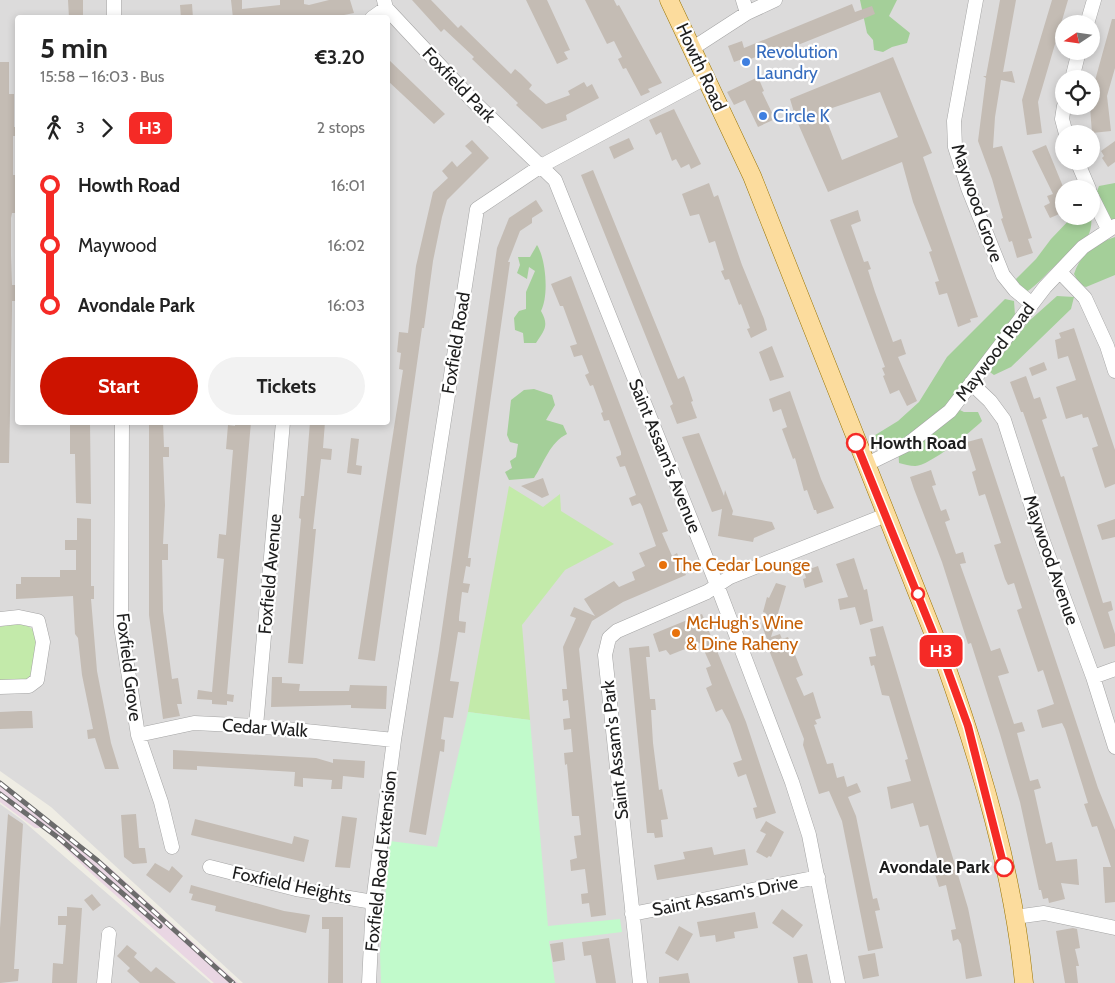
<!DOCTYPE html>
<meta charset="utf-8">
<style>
body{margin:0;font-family:Cabin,sans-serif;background:#f2f2f2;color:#222;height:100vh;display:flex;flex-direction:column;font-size:19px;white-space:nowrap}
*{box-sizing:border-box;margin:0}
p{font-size:16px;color:#767676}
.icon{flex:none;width:28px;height:28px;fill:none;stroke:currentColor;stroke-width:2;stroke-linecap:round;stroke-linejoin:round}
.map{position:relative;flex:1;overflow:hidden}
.panel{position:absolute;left:15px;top:15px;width:375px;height:410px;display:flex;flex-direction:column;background:#fff;border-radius:5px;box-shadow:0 2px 8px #0003}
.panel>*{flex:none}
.badge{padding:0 10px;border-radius:8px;font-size:18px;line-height:32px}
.needle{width:32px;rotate:257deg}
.tools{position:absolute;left:1055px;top:15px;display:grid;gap:10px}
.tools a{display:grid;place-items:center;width:45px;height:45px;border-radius:50%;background:#fff;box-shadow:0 2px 8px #0003;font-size:25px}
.map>.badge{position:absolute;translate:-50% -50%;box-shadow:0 0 0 2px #fff}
.legs{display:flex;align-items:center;gap:8px;height:55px;padding:0 25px;font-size:16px}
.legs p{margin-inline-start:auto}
.headline{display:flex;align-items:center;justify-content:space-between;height:85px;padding:0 25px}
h1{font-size:28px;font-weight:800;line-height:38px}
.cta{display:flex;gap:10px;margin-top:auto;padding:10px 25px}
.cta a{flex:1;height:58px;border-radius:30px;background:#cd1300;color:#fff;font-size:20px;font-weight:800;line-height:58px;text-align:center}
.cta a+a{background:#f2f2f2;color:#222}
ul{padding:0 25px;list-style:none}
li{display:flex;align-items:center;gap:18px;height:60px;font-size:19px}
li i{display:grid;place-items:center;width:8px;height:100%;margin:0 6px;background:currentColor}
li i::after{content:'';width:12px;height:12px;margin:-6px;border:4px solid;border-radius:50%;background:#fff}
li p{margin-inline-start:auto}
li:first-child i{background:linear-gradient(#0000 50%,currentColor 0)}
li:last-child i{background:linear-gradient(currentColor 50%,#0000 0)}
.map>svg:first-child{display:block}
.residential{fill:#dcdbdb;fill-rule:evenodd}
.industrial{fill:#e9d6e3}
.grass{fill:#c3eaaa}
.forest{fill:#a4cf99}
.park{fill:#c1facb}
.building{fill:#c4bcb4;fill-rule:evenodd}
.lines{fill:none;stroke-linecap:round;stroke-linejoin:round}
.minor-casing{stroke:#a5a5a5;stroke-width:15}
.major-casing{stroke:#997400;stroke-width:19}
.minor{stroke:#fff;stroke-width:14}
.major{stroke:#fcdc9d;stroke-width:18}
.rail-casing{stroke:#6c6c6c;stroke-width:5}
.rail{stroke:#fff;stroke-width:3;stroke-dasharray:9;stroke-linecap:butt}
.line-1-casing{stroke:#fff;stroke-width:11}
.line-1{stroke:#f52a26;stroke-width:8}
.shop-dot{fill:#3f7fe0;stroke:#fff;stroke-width:2}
.stop-1-dot{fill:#fff;stroke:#f52a26;stroke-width:2.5}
.food-dot{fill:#e8710a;stroke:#fff;stroke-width:2}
.labels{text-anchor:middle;stroke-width:4.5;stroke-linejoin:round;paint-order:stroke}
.shop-label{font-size:18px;fill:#366cbe;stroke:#fff;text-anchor:start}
.street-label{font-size:18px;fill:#1e1e1e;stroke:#fff}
.stop-label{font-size:18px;font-weight:bold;fill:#1e1e1e;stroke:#fff;text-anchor:start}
.food-label{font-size:18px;fill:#c56008;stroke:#fff;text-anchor:start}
</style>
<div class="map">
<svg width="1115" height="983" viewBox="0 0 1115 983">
<rect width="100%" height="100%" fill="#efede4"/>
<path class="residential" d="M0 0H1115V983H243L51 807 0 771ZM18 18H388V422H18ZM1064 24H1091V51H1064ZM1064 79H1091V106H1064ZM1064 134H1091V161H1064ZM1064 189H1091V216H1064Z
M0 804 22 820 211 983H0Z"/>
<path class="industrial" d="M0 781 108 866 238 983H214L93 875 44 828H35L0 802Z"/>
<path class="grass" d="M509 486 543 507 560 494 561 511 614 544 565 570 522 625 530 720 468 712Z
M11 624C18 624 25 623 31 628 41 636 35 672 27 681L0 682V627Z"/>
<path class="forest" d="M860 0H897L889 16 910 33 907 43 892 47 883 52 874 50 873 40 867 33Z
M1115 183V220H1107L1096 194 1099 186Z
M1073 216H1091C1092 223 1091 230 1088 236 1082 249 1066 256 1056 265 1045 274 1038 285 1026 292L1019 291 1016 279 1036 259 1051 239Z
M1115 237V275L1086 287 1080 285 1074 274C1081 253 1095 244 1115 237Z
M537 245C546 259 549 296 541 311 549 325 545 330 536 343H524L523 333 515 330 514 318 519 311 526 309V292L535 271 529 267 527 279 517 273 520 265 518 257H530Z
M1057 296 1074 297 1071 309 1011 367 994 375 979 364 958 409 964 412H978L982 421C972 431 928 467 915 466 910 466 904 464 899 463L898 444C886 447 879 447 872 437L898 421 919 402 947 357 1005 299 1014 301 1015 315 1006 330 1015 339 1029 321Z
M534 389 552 395 555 405 546 420 563 425 567 434C550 442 544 463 534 478L509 480 505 472 512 468 510 461 516 457 518 444 510 442 507 435 511 400 524 390Z"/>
<path class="park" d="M468 712 530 720 548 926 620 919 622 932 549 941 555 983H381L380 954 390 841 437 847Z"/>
<path class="building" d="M68 0H83V18H69Z
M231 0H242V9L280 5V0H304V4L309 5 329 0H350L354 13 344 15 345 18H332L331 15 322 18H233Z
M412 0H431L458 28 461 25 511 74 515 69 521 74 532 85 529 89 546 104 570 95 568 91 584 82 587 87 592 84 599 98 566 115 567 120 542 129 516 105 518 103 472 59 474 57 444 29 441 32Z
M526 0H547L570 50 564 52 568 59 557 64Z
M585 0H614L617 6 619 5 662 83 648 89 650 92 641 96 626 68 623 69 618 59 622 57 614 41 607 44Z
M1000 0H1016L1003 72 1012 71 1015 83 1001 80 995 117 993 148 1002 146 1032 238 1028 239 1033 253 1017 258 1012 241 1009 242 1001 219 1003 218 992 179 978 141 986 78 983 76H986Z
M1052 0H1068L1038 102 1042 133 1027 135 1022 100Z
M192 4 193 18H181L180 5Z
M852 4 855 12 872 6 875 14 763 59 762 55 750 59 748 57 734 62 728 46 742 41 744 48Z
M1112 19H1115V68L1107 96 1111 131 1092 133 1090 107 1091 95Z
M893 57 932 153 923 157 978 317 970 319 971 322 958 327 947 293 939 295 935 282 939 281 929 252 932 251 913 202 902 162 828 192 796 119 790 99ZM880 92 898 137 842 160 823 111Z
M388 59 445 114 434 124 388 81Z
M0 62H9V94H14V127H18V136H13V175H18V202L17 213H12L11 218V256L12 285H18V301H12V310L9 463H0Z
M758 77 764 91 762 92 775 119 758 127 745 100 734 105 727 92Z
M674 109 701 164 691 169 689 164 681 168 676 159 672 161 661 132 656 135 649 120Z
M629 138 634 149 614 159 609 147Z
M472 140 489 158 447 200 442 217 433 261 424 328H422L375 661 358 659 403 370 399 369 401 353 397 352 399 332 408 333 416 266 433 192 448 178 442 171 452 161 457 167 472 153 465 146Z
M1115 141V162L1108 167 1102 158 1104 156 1101 151Z
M1046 145 1064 189V212L1050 218 1044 206 1050 203 1047 196 1053 194 1032 151Z
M593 170 678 379 684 376 688 386 693 401 691 402 697 418 677 424 670 406 673 404 581 175Z
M709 183 714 197 718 195 742 265 764 319 767 330 751 338 747 329 750 328 741 304 739 305 729 279 725 280 721 271 724 270 715 241 709 243 699 214 690 216 682 194Z
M536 200 543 211 532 218V223L520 231 508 262H510L508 276 468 558H471L470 567 466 566 463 583 470 584 468 593 462 592 459 617V621L466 622 465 633 458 632 450 681 459 682 453 718 444 717 441 739 445 740 444 752 440 751 426 835 409 832 439 650 497 248 509 218Z
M858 210 861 221 851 225 864 262 868 261 871 269 868 270 875 292 893 342 901 339 906 354 898 357 917 401 907 406 899 390 890 394 883 376 885 375 882 368 885 367 830 220Z
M571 276 668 531 662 533 672 556 677 553 686 575 623 602 592 621 579 649 606 915 591 917 589 903 582 904 581 894 588 893 585 869 571 871 570 860 577 858 574 836 581 835 579 816H572L567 764 565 765 564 753 573 752 571 729 564 730 563 719 570 718 568 700 563 701 562 689H567L563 647 576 618 570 616 574 607 595 616 584 599 614 581 619 587 635 580 632 572 645 566 639 553 656 546 642 506 640 503 632 506 629 498 636 495 625 466 620 467 616 457 621 455V452L609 420 604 421 601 413 603 412 593 385 590 386 585 375 589 373 582 355 574 357 570 346 577 344 563 306H560L551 284Z
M1074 328 1115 450V484L1105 488 1092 448 1098 446 1088 417 1083 418 1082 414 1066 419 1056 387 1076 380 1068 356 1058 359 1055 340 1061 338 1059 333Z
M772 346 784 377 770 381 759 352Z
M1044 362 1047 370 1032 376 1029 368Z
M1026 376 1034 399 1040 397 1047 418 1042 420 1061 477 1064 476 1103 603 1111 601 1113 610 1108 612 1115 634V646L1104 649 1023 412H1021L1010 382Z
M790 391 821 479 834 508 817 514 816 510H814L807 490 804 491 795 458 793 459 782 429 787 427 781 409 773 412 769 399Z
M70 422H90L91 504 76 503 75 454H70Z
M149 422H163L164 447H169V457H163L165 505 163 544H168V560H162L163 611 172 679 178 678 182 704H177L180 716 163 719 149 615Z
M235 422H251L227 694 234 695 233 702 227 701V705L212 704V700L197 699 198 690 212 692 224 559 217 558 219 534 226 535 233 450 226 449 228 425 235 426Z
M310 422H325L323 448 332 449 331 460 321 459 313 529H316L303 664 288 663 301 519 299 518 301 496H304Z
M699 433 724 496 725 490 733 511 732 515 772 522 775 529 754 538 753 542 718 536 722 509 712 512 682 437Z
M351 438 359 439 356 465 362 466 361 475 347 473Z
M982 438 1098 788 1115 830V902L1105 903 1103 867H1111L1097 826 1092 827 1084 804 1088 803 1065 729 1062 723 1042 728 1037 710 1054 704 1043 670 1038 672 1017 610 1022 608 1014 583 1008 585 1005 579 994 545 1001 543 985 494 979 496 972 472 976 470 967 442Z
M931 470 936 485 932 486 941 511 946 509 950 520 945 522 956 554 963 552 966 563 960 564 991 651 1000 648 1009 673 998 676 1014 724 1022 722 1025 731 1017 733 1030 781 1038 779 1041 788 1034 790 1046 844 1052 842 1056 861 1077 859 1079 885 1061 883 1065 899 1049 903 1048 898 1043 899 1041 890H1039L1020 802 1000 734 971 643 968 644 942 562 914 489 910 477Z
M543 478 549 495 542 498 521 486Z
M77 518 91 519V586H94V599H91L97 671 111 743 119 769H105L95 738 88 739 87 730 93 729 82 675 78 638 75 634 73 596 16 599V584H21V577H60V570H76V550H65V540H77Z
M1115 519V537L1102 540 1097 525Z
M854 558 864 590 867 589 873 621 860 625 855 607 840 610 838 599 848 597 836 564Z
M818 566 823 582 805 588 803 579 806 578 804 571Z
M776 583 786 586 771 637 780 634 782 639 788 637 803 675 796 678 804 696 813 692 821 718 815 720 817 724 814 725 827 764 833 763 837 778 844 776 847 787 857 783 861 792 848 797 856 816 873 899 877 898 880 910 875 911 883 948 868 951 842 821 829 791 819 794 803 745 804 739 767 645 769 644 762 626 766 613 763 612 767 597 769 598Z
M702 614 746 722 776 813 756 819 753 808 757 807 746 774 738 777 733 763 742 760 730 724 722 709 716 712 706 688 712 685 706 668 711 666 702 646 700 643 670 655 666 650 659 652 653 634Z
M883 626 968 908 982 976 966 979 961 944 958 939 953 941 951 930 956 929 946 885 939 887 935 874 939 873 936 862 938 861 928 825 920 827 913 803 891 809 887 787 911 781 905 760 908 759 889 696 882 695 874 665 871 666 869 657 876 656 870 629Z
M649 646 650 657H646L650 699H655L656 710H651L653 743 659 790 662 789 668 819 661 820 663 837 655 838 654 833H647L629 648Z
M272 677H282V683L300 684 299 691H349L350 685 387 686 386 709 351 708V705L271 707Z
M21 711H32L33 728 0 729V712Z
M173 750 316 758 333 763V759L365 761 364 778 343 776 342 789H331L332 780 303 778V787L294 786 295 772 197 766V770L173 769Z
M8 814 23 824 14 969H19L18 981 0 983V928Z
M136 814 139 848H145L147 863 133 864 124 857 121 815Z
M342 816 357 818 350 868 335 867Z
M195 819 292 844 294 836 309 840 304 862 191 835Z
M766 821 784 832 771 857 769 856 767 858 756 852 766 834 760 831Z
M712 847 714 855 745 849 748 865 657 880 654 865 685 859 683 852Z
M155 863 169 871 172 866 183 876 170 893 146 875Z
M191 885 284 911 310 915 306 933 215 911 216 906 191 900 193 894 189 893Z
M92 894 101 905 93 911 84 900Z
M67 907 82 908 77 983H52L53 963 63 964 66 925H58V916H67Z
M782 909 803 925 793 938 772 923Z
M755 912 758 928 734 932 735 938 716 942 715 935 700 937 697 922Z
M322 917H343V983H328L329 929H322Z
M679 926 693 934 678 961 665 953Z
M1073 928 1077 929 1080 948 1075 949 1079 966H1076L1078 983H1065L1056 931Z
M609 938 616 983H596L591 955 584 956 582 942Z
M563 942 565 960 553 962 550 944Z
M127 945 137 953 134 957 151 972 156 967 176 983H140L127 971 130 968 117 956Z
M875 953 879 976 863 979 858 956Z
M807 954 813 983H798L793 957Z
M688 973 690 983H659V977Z"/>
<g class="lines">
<g class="minor-casing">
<path id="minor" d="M114 0V18
M384 0 386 8 474 102 555 180 717 585 792 782 809 835 838 983
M743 0 747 13
M976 0 954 121 955 147 968 188 1003 275 1015 290 1032 304
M372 18 386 8
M1087 24 1094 0
M693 48 747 13 775 0
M1072 79 1079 51
M1064 106 1062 119 1066 134
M1077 161 1089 189
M1091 195 1108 229
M1060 272 1085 298 1107 346 1115 371
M971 383 990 401 1004 420 1040 533 1093 677 1115 747
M122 422 121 626 138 735 161 802 172 847
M865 465 908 444 950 411 1045 287 1083 247 1115 226
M0 619 19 617 38 621 43 642 37 680 29 686 0 687
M1093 677 1115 669
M256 726 283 422
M138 735 194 723 256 726 394 740
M210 867 296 889 373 902
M632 914 818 877
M1015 917 1044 913 1115 928
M104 983 109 934
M369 983 373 902 394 740 477 209 541 166 707 77
M640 983 605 655 609 638 617 631 707 592 730 577 886 515"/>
</g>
<g class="major-casing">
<path id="major" d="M669 0 752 176 944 660C981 764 1013 873 1024 983"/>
</g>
<use href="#minor" class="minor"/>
<use href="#major" class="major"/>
<g class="rail-casing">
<path id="rail" d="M0 783 98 861 233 983
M0 794 60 839 160 926"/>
</g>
<use href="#rail" class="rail"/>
</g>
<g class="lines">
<g class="line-1-casing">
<path id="line-1" d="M856 443 944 660 968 726 1004 867"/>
</g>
<use href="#line-1" class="line-1"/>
</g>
<g class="shop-dot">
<circle cx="746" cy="62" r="5"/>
<circle cx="763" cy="116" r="5"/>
</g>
<g class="stop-1-dot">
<circle cx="856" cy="443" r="9"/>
<circle cx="918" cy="594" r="6"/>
<circle cx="1004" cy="867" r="9"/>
</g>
<g class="food-dot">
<circle cx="663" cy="565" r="5"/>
<circle cx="676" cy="633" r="5"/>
</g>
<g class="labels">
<g class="shop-label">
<text x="756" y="58">Revolution<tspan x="756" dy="21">Laundry</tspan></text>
<text x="773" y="122">Circle K</text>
</g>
<g class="street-label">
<text transform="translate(701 67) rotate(65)" y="6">Howth Road</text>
<text transform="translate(459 85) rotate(46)" y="6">Foxfield Park</text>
<text transform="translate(977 203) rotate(71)" y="6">Maywood Grove</text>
<text transform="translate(456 343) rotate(-81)" y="6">Foxfield Road</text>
<text transform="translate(995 352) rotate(-53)" y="6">Maywood Road</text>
<text transform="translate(665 456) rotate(68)" y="6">Saint Assam's Avenue</text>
<text transform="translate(1051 560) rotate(71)" y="6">Maywood Avenue</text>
<text transform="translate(270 574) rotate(-85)" y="6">Foxfield Avenue</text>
<text transform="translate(129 667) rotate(83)" y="6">Foxfield Grove</text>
<text transform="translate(265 728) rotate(4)" y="6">Cedar Walk</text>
<text transform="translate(615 750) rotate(-96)" y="6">Saint Assam's Park</text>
<text transform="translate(381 861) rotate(-84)" y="6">Foxfield Road Extension</text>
<text transform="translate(292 885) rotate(12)" y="6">Foxfield Heights</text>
<text transform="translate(725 896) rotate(-11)" y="6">Saint Assam's Drive</text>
</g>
<g class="stop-label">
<text x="870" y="449">Howth Road</text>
<text x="990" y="873" text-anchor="end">Avondale Park</text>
</g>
<g class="food-label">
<text x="673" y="571">The Cedar Lounge</text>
<text x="686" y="629">McHugh's Wine<tspan x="686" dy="21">&amp; Dine Raheny</tspan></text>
</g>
</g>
</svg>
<div class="tools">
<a><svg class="needle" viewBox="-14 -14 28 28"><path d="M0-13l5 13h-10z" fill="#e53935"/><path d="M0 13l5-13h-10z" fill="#767676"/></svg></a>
<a><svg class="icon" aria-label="locate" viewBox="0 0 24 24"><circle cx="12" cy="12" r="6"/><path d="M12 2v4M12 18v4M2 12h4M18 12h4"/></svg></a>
<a>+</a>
<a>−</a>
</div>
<b class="badge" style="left:941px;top:651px;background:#f52a26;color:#fff">H3</b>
<section class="panel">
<div class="headline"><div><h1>5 min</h1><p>15:58 – 16:03 · Bus</p></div><b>€3.20</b></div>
<div class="legs"><svg class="icon" aria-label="walk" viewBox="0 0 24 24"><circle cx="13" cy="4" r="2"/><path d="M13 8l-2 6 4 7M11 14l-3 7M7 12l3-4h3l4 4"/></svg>3<svg class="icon" aria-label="forward" viewBox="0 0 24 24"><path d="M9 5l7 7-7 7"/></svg><b class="badge" style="background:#f52a26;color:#fff">H3</b><p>2 stops</p></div>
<ul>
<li><i style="color:#f52a26"></i><b>Howth Road</b><p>16:01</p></li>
<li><i style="color:#f52a26"></i><span>Maywood</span><p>16:02</p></li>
<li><i style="color:#f52a26"></i><b>Avondale Park</b><p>16:03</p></li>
</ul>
<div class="cta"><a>Start</a><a>Tickets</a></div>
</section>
</div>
